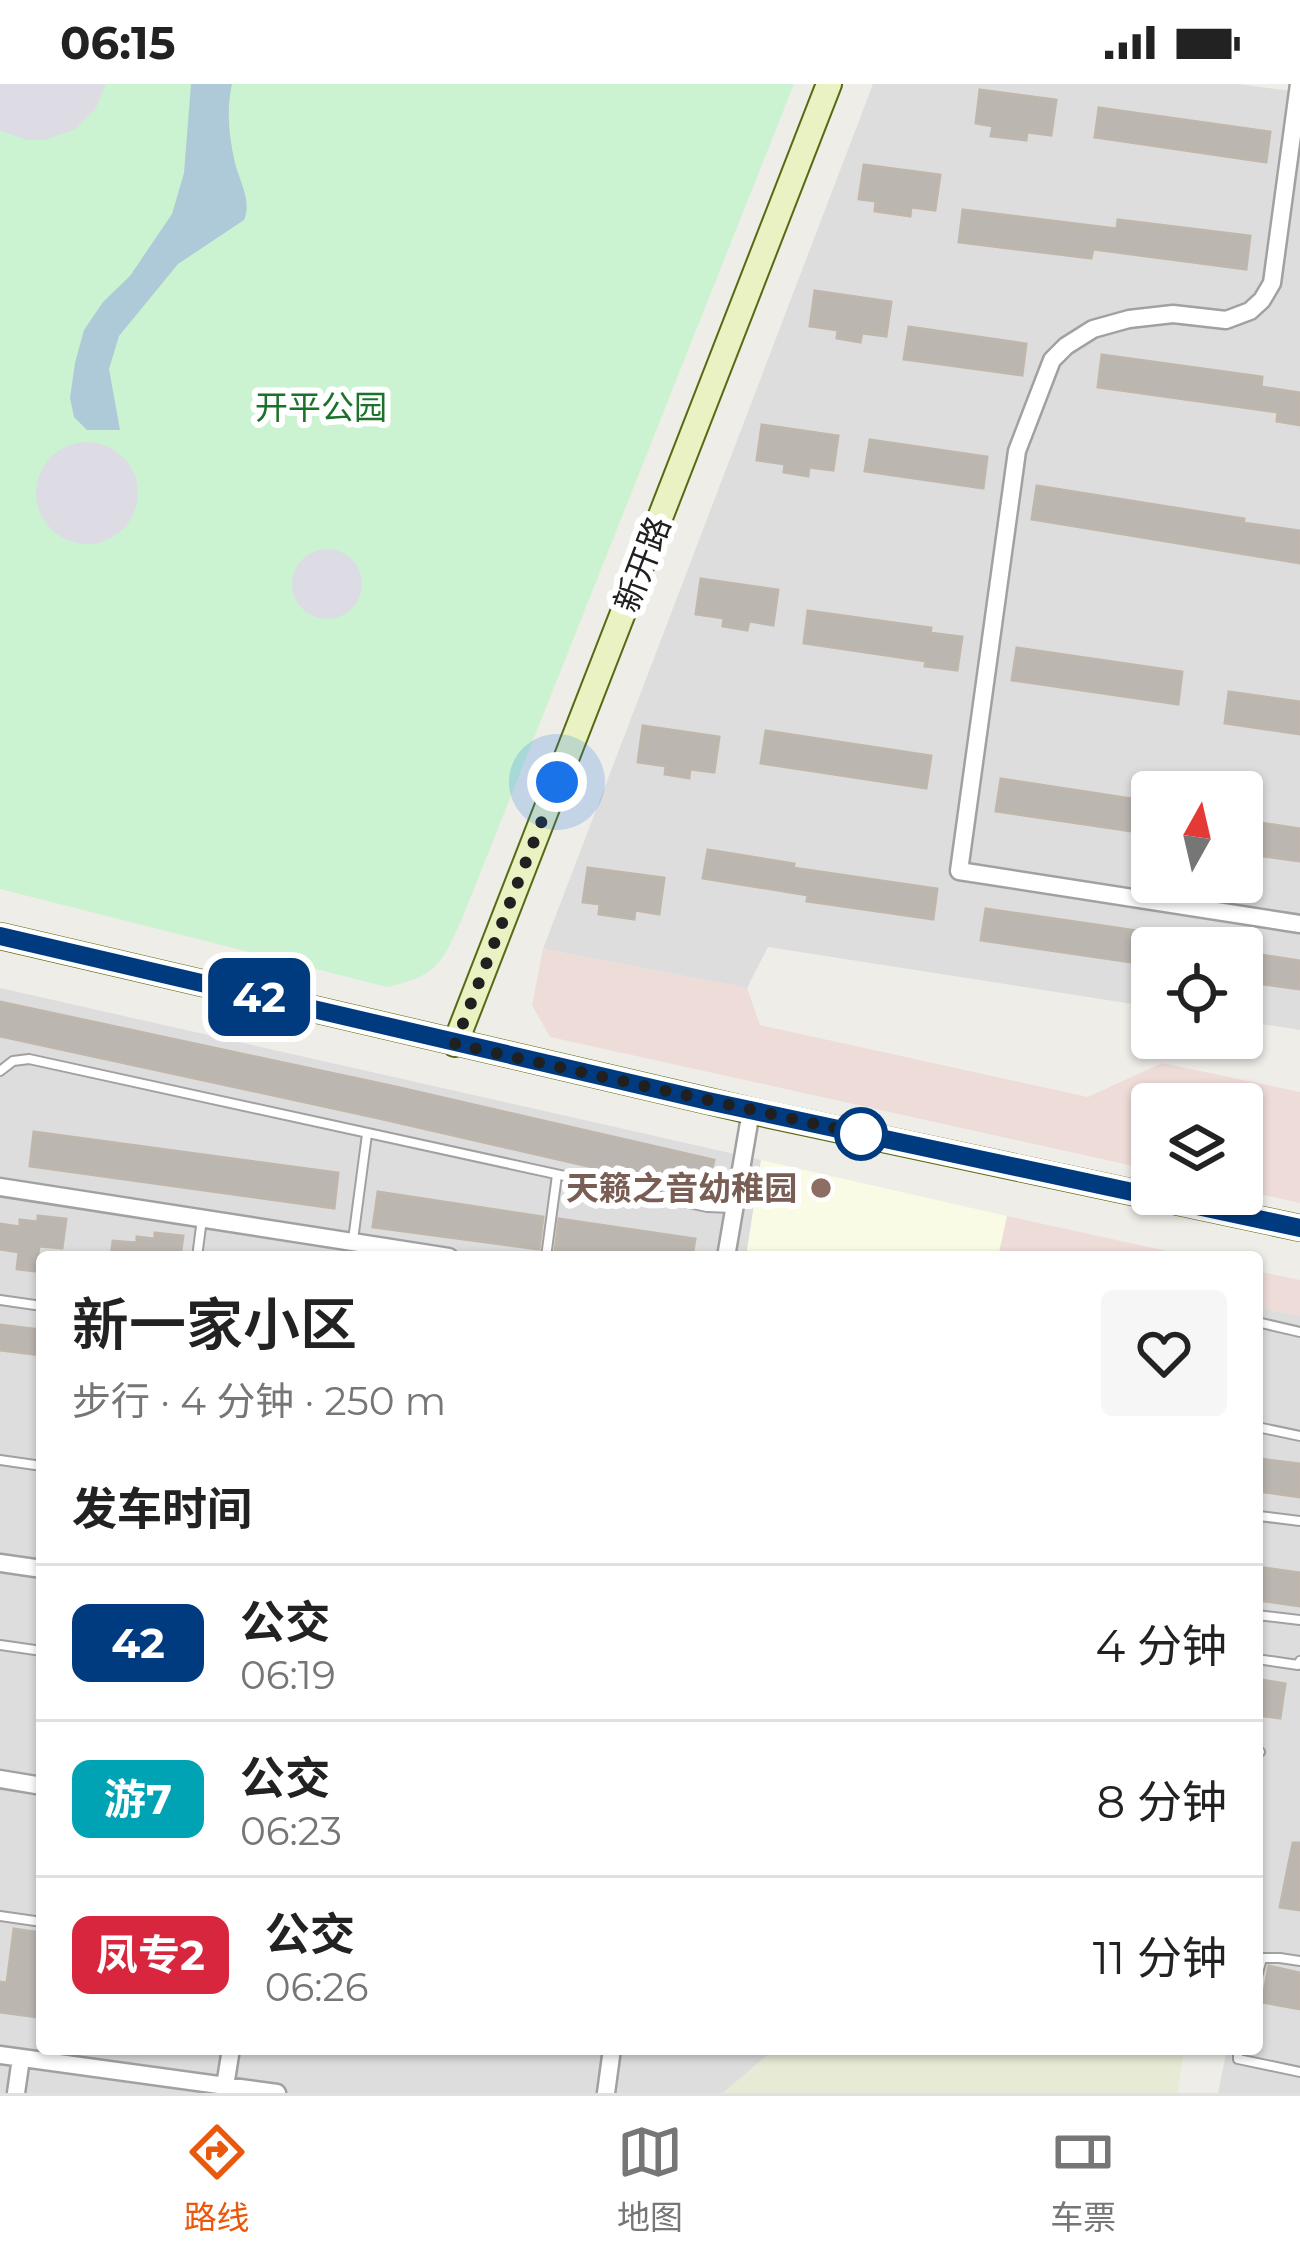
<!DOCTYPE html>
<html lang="zh">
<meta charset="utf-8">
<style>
body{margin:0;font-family:Montserrat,"Noto Sans SC",sans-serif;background:#f6f6f6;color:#222;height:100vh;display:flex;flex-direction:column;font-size:45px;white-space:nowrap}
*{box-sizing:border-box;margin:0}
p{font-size:39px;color:#767676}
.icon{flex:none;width:66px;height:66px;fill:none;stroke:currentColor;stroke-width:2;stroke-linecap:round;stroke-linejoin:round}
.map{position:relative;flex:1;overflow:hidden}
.details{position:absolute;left:36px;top:1167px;width:1227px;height:804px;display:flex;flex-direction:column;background:#fff;border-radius:12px;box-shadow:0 3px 9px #0004}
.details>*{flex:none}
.badge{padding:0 24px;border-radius:18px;font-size:42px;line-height:78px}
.needle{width:78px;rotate:8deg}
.controls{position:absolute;left:1131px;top:687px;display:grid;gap:24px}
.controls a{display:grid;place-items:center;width:132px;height:132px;border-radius:12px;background:#fff;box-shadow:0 3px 9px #0004;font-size:60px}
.you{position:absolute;width:60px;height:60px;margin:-30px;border:9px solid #fff;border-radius:50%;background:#1a73e8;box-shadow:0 0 0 18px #1a73e833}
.map>.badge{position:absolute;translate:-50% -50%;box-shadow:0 0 0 6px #fff}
h2{padding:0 36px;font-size:45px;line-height:108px}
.round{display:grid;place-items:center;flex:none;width:126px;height:126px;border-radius:12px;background:#f6f6f6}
.headline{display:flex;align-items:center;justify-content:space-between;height:204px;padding:0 36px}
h1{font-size:57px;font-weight:600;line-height:90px}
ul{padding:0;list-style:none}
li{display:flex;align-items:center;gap:36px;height:156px;padding:0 36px;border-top:3px solid #e0e0e0}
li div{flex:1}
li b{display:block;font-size:45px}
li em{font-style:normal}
li .badge{min-width:132px;font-weight:700;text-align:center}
.status{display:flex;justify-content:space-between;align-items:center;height:84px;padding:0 60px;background:#fff;direction:ltr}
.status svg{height:33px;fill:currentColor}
.menu{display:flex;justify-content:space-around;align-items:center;height:168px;border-top:3px solid #e0e0e0;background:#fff;font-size:33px;color:#767676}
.menu a{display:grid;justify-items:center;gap:6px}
.menu .current{color:#ea580c}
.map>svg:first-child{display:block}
.residential{fill:#dedddd;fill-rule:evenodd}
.commercial{fill:#eedcd9}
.education{fill:#f9fbe5}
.farmland{fill:#e7ebd5}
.park{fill:#cbf3d2}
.plaza{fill:#dddce5}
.water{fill:#aec9d7}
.building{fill:#bcb6b1;stroke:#bfb6ac;stroke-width:3}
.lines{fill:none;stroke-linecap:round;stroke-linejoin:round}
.lane-casing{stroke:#a1a1a1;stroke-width:12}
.street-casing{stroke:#a1a1a1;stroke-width:21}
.secondary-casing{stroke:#576a13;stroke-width:28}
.lane{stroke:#fff;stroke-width:8}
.street{stroke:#fff;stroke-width:16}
.secondary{stroke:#eaf2c3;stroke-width:24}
.line-casing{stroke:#fff;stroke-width:27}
.line{stroke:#003b80;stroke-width:18}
.walk{stroke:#202020;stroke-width:12;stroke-dasharray:0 21.6}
.stop-dot{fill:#fff;stroke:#003b80;stroke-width:6}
.education-dot{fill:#8d6e63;stroke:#fff;stroke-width:4.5}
.labels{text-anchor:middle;stroke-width:12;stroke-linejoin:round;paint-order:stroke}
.park-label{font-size:33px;fill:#1a722b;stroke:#fff}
.street-label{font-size:33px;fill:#202020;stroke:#fff}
.education-label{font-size:33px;font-weight:bold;fill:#785e54;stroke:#fff;text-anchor:end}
</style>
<div class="status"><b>06:15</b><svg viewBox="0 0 49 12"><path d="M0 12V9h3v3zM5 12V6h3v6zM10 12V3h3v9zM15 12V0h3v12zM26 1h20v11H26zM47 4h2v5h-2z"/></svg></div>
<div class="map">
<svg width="1300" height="2009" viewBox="0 0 1300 2009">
<rect width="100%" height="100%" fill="#efede8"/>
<path class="residential" d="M873 0H1238L1300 8V946L1242 937V864H1152V923L768 863 747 904 543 865ZM1152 708H1242V798H1152Z
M0 904 761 1076 746 1173H42V1965H775L723 2009H0Z
M1257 1223 1300 1232V2009H1218L1227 1965H1257Z"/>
<path class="commercial" d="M543 865 747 904 760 941 1088 1013 1162 979 1300 1008V1119L1242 1106V1020H1152V1086L550 953 532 921Z
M1007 1132 1194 1173H1030L999 1166Z
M1257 1187 1300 1196V1232L1257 1223Z"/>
<path class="education" d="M761 1076 1007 1132 998 1173H746Z"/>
<path class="farmland" d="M775 1965H1184L1178 2009H723Z"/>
<path class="park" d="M0 0H794L462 835C441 881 438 891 387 903L0 805Z"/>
<path class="plaza" d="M0 0H106L96 24 74 46 44 56H28L0 47Z
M36 409a51 51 0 1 1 102 0a51 51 0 1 1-102 0Z
M292 500a35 35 0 1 1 70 0a35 35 0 1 1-70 0Z"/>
<path class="water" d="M191 0H232C226 26 229 53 235 79 240 98 252 118 244 136L178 180 119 252 109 285 120 346H87L74 333 70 314 75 279 84 246 103 218 130 192 172 130 184 89Z"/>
<path class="building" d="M980 6 1056 16 1051 51 1027 48 1026 56 991 52 993 42 976 39Z
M1099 24 1270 48 1266 78 1095 53Z
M864 81 940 91 935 126 911 123 910 132 875 127 876 117 859 115Z
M963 126 1117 145 1118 136 1250 152 1246 185 1093 165 1091 174 959 158Z
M815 207 891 218 886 252 862 249 860 258 837 254 838 246 810 242Z
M909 243 1026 260 1022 291 904 275Z
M1102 271 1262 293 1261 303 1300 309V341L1277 337 1278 328 1098 303Z
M762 341 838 352 833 386 809 383 808 392 784 388 785 380 757 376Z
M870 356 987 373 983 404 865 387Z
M1037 402 1244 435 1243 439 1300 447V479L1032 435Z
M701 495 778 506 773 541 749 537 747 546 723 542 724 534 696 530Z
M808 527 931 544 930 549 962 553 957 586 925 582 926 577 804 559Z
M1017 564 1182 588 1178 620 1012 596Z
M1229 608 1300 618V650L1225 639Z
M643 642 719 653 714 688 690 685 689 694 665 690 666 682 638 678Z
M766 647 931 672 926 704 761 679Z
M1001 695 1152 718V750L996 727Z
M1242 736 1300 745V777L1242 769Z
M708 766 794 780 793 784 937 805 933 835 807 817 808 811 703 794Z
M588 784 664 794 659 830 635 826 634 835 599 830 600 820 583 818Z
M986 825 1158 850 1156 864H1152V881L981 856Z
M1242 868 1300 877V905L1242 897Z
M0 918 396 1003 714 1076 706 1109 374 1033 0 952Z
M34 1048 338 1089 334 1124 30 1082Z
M378 1108 543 1133 539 1165 373 1143Z
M38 1132 66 1135 62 1164 39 1162 36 1187 17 1185 19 1168 0 1165V1140L20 1143V1136L38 1138Z
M559 1135 695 1155 692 1173H596L555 1167Z
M155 1149 183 1152 180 1173H111L113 1157 137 1159V1153L155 1155Z
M0 1241 42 1246V1271L0 1266Z
M1261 1375 1300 1380V1413L1257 1407Z
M1257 1483 1300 1489V1522L1257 1516Z
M1257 1595 1285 1600 1280 1634 1257 1631Z
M1293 1759H1300V1826L1280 1823Z
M14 1845 42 1849V1906L38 1933 0 1928V1898L7 1899Z
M1269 1882 1300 1889V1925L1262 1918Z"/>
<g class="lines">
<g class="lane-casing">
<path id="lane" d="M0 987 13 977 29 975 707 1123 733 1124
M353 1156 367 1050
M197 1173 202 1135
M546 1173 557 1091
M0 1216 42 1222
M1257 1238 1300 1248
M1257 1343 1300 1352
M0 1376 42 1382
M1257 1429 1259 1432 1300 1437
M1257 1531 1300 1536
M0 1561 42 1567
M1257 1575 1298 1581 1300 1577
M1257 1667 1260 1668
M0 1832 42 1838
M1257 1893 1262 1874H1280L1300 1877
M1238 1965V1975L1300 1988"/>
</g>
<g class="street-casing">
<path id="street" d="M1299 0 1272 199 1262 216 1250 227 1226 236 1173 230 1129 235 1093 245 1066 262 1052 276 1017 367 959 787 1300 840
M0 1103 449 1173
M726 1173 751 1027
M0 1479 42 1485
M0 1695 42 1702
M0 1971 277 2009
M225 2002 231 1965
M16 2009 21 1974
M606 2009 612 1965"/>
</g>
<g class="secondary-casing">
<path id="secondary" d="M0 852 751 1027 1300 1144
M455 960 829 0"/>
</g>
<use href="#lane" class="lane"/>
<use href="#street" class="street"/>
<use href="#secondary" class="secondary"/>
</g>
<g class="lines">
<g class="line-casing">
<path id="line" d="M0 852 708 1017 1300 1144"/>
</g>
<use href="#line" class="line"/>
<path class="walk" d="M557 698 455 960 861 1050"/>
</g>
<circle class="stop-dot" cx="861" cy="1050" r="24"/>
<circle class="education-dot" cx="821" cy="1104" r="12"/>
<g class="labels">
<g class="park-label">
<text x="321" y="335">开平公园</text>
</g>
<g class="street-label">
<text transform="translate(642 480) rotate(-69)" y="12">新开路</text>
</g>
<g class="education-label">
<text x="797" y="1116">天籁之音幼稚园</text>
</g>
</g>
</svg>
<div class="controls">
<a><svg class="needle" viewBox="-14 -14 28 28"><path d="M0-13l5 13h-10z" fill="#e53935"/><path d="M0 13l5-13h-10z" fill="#767676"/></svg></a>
<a><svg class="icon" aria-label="locate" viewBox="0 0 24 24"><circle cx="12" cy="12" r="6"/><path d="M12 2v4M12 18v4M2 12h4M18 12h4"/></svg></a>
<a><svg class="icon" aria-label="layers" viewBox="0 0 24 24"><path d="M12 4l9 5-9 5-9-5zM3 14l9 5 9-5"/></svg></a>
</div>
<div class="you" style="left:557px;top:698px"></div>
<b class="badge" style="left:259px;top:913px;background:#003b80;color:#fff">42</b>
<section class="details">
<div class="headline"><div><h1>新一家小区</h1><p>步行 · 4 分钟 · 250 m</p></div><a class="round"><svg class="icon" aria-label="heart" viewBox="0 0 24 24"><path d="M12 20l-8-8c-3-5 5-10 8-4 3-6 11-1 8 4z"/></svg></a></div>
<h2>发车时间</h2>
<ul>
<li><span class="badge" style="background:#003b80;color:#fff">42</span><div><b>公交</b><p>06:19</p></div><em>4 分钟</em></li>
<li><span class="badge" style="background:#00a3b4;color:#fff">游7</span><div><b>公交</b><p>06:23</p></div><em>8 分钟</em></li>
<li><span class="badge" style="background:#d7263d;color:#fff">凤专2</span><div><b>公交</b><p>06:26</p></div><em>11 分钟</em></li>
</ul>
</section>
</div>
<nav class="menu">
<a class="current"><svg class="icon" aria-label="directions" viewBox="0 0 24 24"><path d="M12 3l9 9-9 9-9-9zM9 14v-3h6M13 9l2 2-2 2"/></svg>路线</a>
<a><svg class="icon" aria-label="map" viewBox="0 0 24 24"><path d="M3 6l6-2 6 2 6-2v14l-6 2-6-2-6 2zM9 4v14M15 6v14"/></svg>地图</a>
<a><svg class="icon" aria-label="tickets" viewBox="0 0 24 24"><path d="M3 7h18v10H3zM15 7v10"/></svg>车票</a>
</nav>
